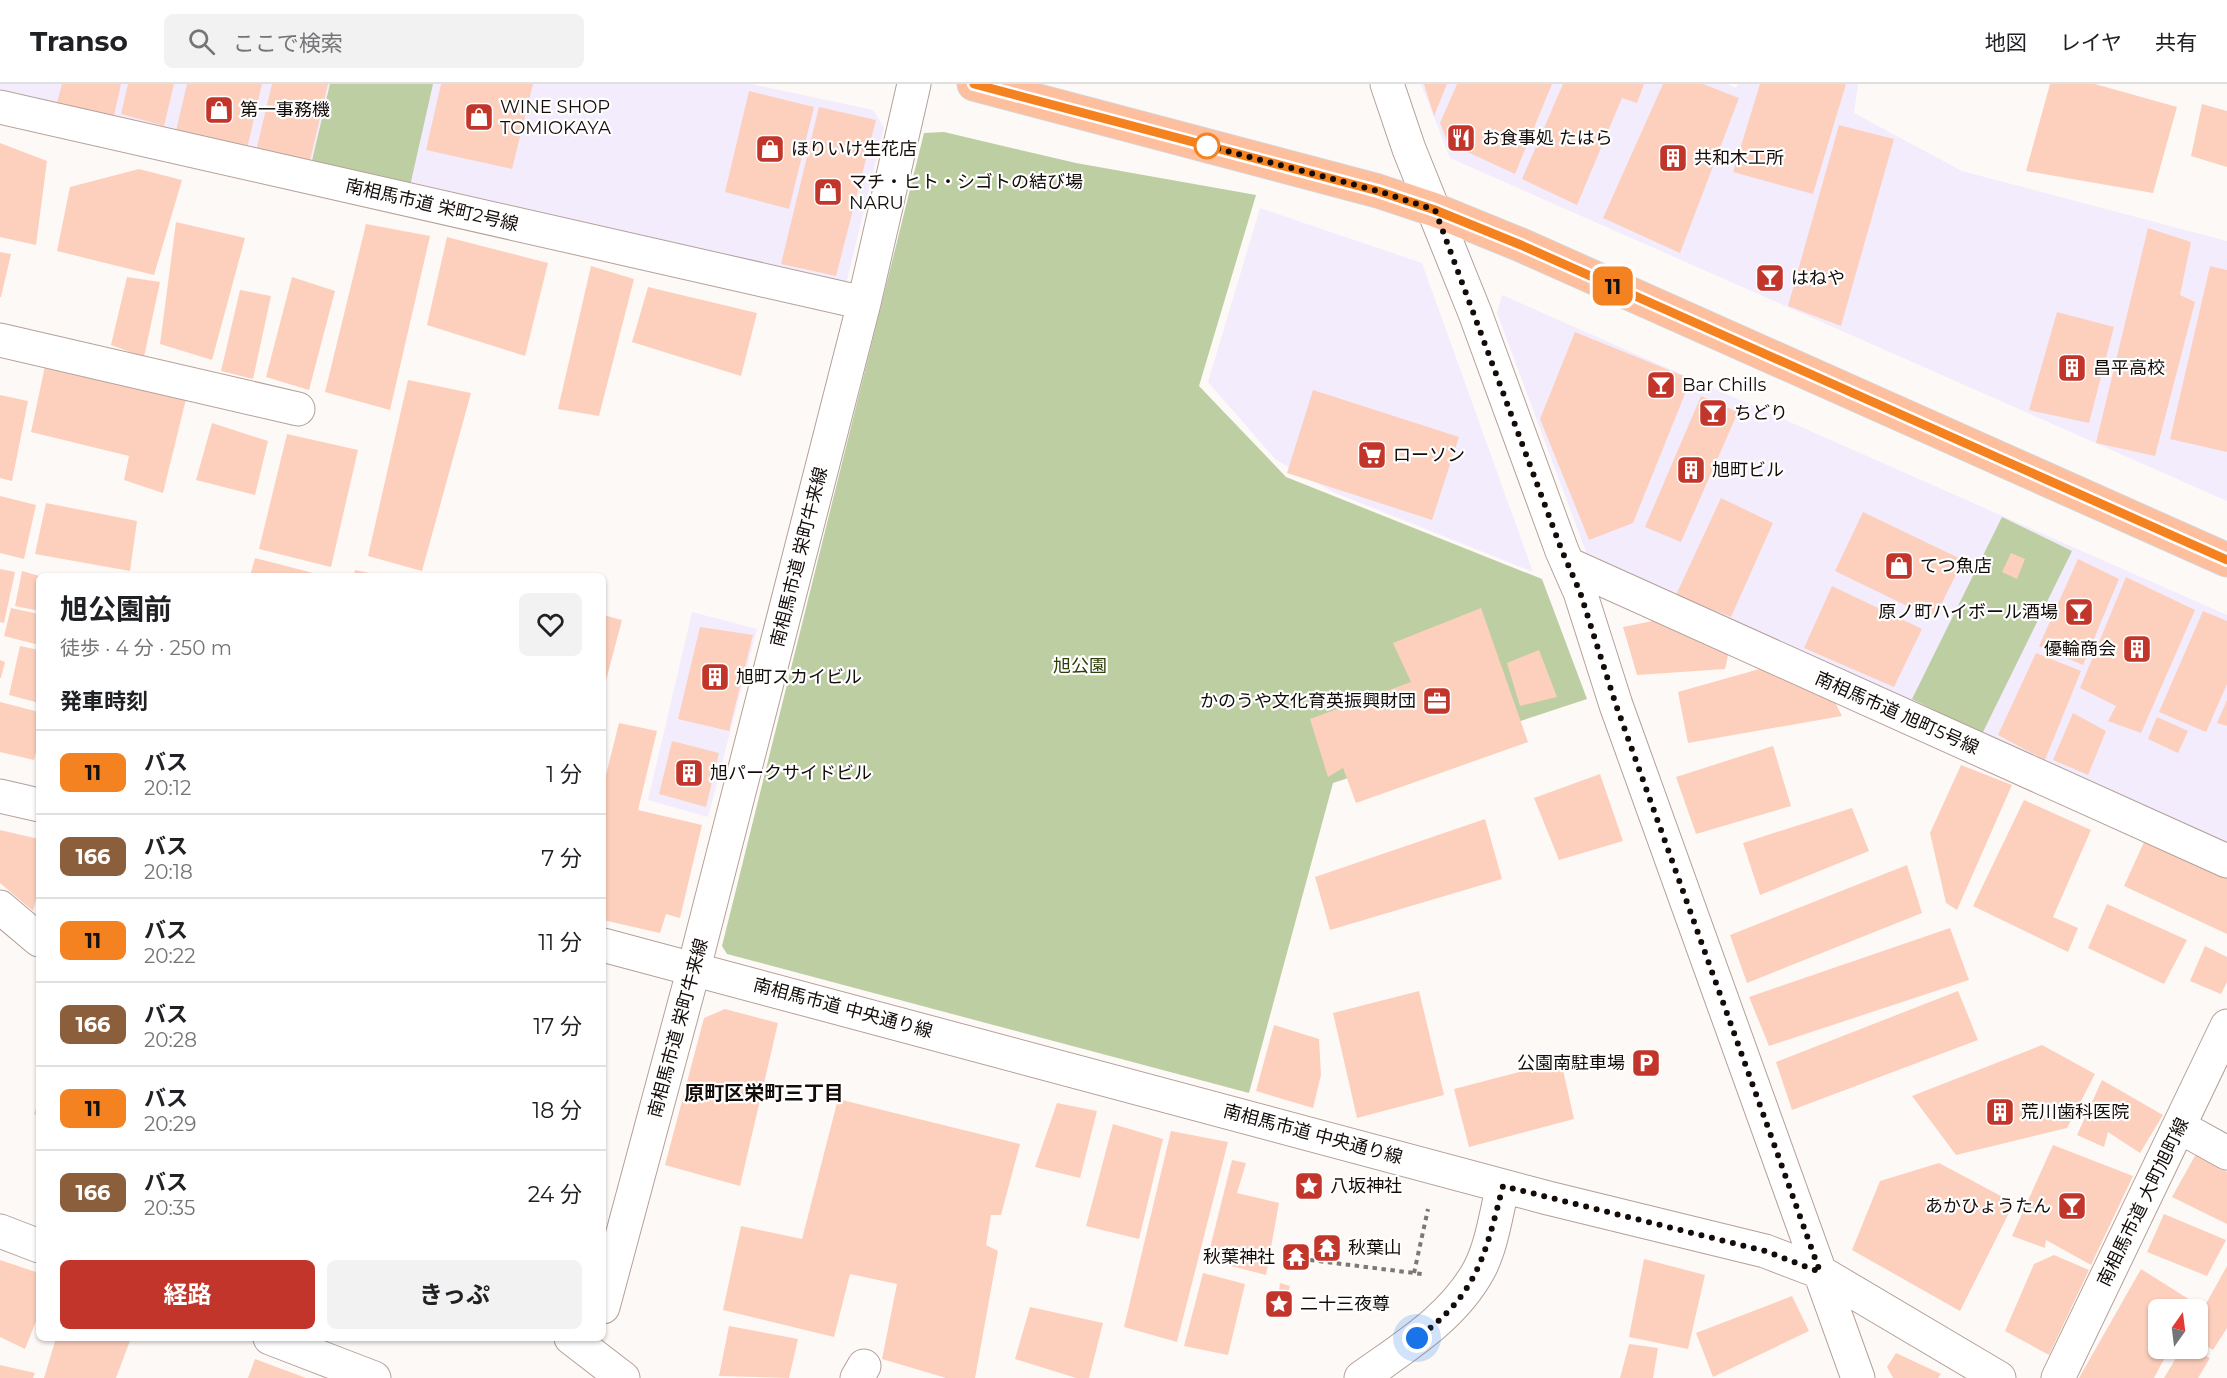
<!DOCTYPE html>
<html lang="ja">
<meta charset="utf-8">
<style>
body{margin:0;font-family:Montserrat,"Noto Sans JP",sans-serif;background:#f2f2f2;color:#202124;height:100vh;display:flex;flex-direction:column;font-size:22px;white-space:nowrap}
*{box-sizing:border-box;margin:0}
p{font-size:20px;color:#757577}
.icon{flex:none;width:33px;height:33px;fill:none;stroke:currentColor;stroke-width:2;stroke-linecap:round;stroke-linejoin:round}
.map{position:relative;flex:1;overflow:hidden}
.panel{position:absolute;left:36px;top:489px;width:570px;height:768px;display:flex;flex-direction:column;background:#fff;border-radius:9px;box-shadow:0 2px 4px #0004}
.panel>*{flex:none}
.badge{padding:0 12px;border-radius:9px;font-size:21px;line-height:39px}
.needle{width:39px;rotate:14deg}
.buttons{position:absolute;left:2148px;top:1215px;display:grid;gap:12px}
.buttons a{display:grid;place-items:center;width:60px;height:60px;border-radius:9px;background:#fff;box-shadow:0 2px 4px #0004;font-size:30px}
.you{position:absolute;width:30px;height:30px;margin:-15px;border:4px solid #fff;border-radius:50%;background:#1a73e8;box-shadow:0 0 0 9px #1a73e833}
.map>.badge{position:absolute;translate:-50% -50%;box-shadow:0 0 0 3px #fff}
h2{padding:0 24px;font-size:22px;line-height:54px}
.round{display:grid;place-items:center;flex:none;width:63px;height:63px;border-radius:9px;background:#f2f2f2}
.overview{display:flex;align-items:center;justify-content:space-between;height:102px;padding:0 24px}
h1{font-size:28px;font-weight:700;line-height:45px}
.action{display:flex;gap:12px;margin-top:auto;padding:12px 24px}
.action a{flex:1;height:69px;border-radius:9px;background:#c2352a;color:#fff;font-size:24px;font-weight:700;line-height:69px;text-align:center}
.action a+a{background:#f2f2f2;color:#202124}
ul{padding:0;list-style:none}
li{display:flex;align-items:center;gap:18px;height:84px;padding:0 24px;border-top:2px solid #e0e0e0}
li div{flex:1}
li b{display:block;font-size:22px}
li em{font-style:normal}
li .badge{min-width:66px;font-weight:700;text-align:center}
header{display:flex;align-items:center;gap:36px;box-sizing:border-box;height:84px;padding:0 30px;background:#fff;border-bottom:2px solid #e0e0e0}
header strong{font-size:28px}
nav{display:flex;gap:33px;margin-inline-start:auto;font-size:21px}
.search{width:420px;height:54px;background:#f2f2f2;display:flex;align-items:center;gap:15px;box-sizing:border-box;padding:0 21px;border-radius:9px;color:#757577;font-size:22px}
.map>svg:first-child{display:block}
.commercial{fill:#f3ecfd}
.green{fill:#bdcea2}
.building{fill:#fdd0bd}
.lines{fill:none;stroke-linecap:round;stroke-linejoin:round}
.minor-casing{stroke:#b5a098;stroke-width:35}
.major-casing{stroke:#d5d3d3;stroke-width:35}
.path{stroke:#7e7875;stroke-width:4;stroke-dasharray:4.5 4.5;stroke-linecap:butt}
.minor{stroke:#fff;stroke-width:33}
.major{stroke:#febf9e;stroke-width:33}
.line-casing{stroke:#fff;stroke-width:14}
.line{stroke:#f58220;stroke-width:9}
.walk{stroke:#130c09;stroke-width:6;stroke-dasharray:0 10.8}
.stop-dot{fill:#fff;stroke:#f58220;stroke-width:3}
.labels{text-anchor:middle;stroke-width:4.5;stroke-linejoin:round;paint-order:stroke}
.poi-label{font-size:18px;fill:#130c09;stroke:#fff;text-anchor:start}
.street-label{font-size:18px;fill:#130c09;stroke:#fff}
.park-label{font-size:18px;fill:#2d3e04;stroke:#fff}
.neighbourhood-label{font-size:20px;font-weight:bold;fill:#130c09;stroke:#fff}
</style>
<header>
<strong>Transo</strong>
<div class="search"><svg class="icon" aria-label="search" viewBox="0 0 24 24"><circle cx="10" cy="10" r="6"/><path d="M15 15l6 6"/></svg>ここで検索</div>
<nav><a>地図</a><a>レイヤ</a><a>共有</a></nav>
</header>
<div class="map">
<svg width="2227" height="1294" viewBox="0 0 2227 1294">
<rect width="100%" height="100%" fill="#fdf9f7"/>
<path class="commercial" d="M0 0H751L873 26 884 43 845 205 0 5Z
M1421 0H1727L1736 4 1738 0H1858L1854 29 1962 87 2227 157V417L1450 74Z
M1260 124 1422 179 1533 488 1333 408 1276 376 1208 298Z
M1502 211 2227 531V763L1589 476 1497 229Z
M692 528 757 545 708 733 648 716Z"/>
<path class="green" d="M330 0H433L410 102 311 81Z
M944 48 1076 79 1256 111 1199 302 1286 393 1542 495 1587 615 1333 699 1249 1009 727 870 722 862 924 49Z
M2002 433 2072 467 1982 650 1912 615Z"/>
<path class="building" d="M62 0H121L113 36 56 22Z
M128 0H174L164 42 121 30Z
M187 0H262L246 69 175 51Z
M272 0H328L308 85 255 71Z
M441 0H533L512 85 426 66Z
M1424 0H1447L1434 32Z
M1457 0H1552L1515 90 1448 59 1440 39Z
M1563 0H1644L1637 19 1622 14 1577 121 1522 95Z
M1663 0H1703L1739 14 1680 169 1603 134Z
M1760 0H1846L1813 110 1733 88Z
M2050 0H2095L2177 23 2153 109 2026 87Z
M749 7 814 23 789 125 725 108Z
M2202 20 2227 27V83L2191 72Z
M819 23 876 36 836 192 781 180Z
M1839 41 1894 55 1841 242 1788 222Z
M0 59 47 77 36 161 0 153Z
M139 85 182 96 154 191 57 167 70 103Z
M176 138 245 154 212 276 160 260Z
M366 140 430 152 390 326 325 308Z
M2148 144 2191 158 2180 211 2195 218 2155 372 2096 359Z
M447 153 548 179 525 272 427 241Z
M0 168 11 170 1 213H0Z
M591 182 634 195 599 332 558 325Z
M2210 182 2227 186V368L2170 355Z
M127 193 160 198 144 273 111 261Z
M292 193 335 207 309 306 266 293Z
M648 203 757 229 741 292 632 258Z
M240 206 271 212 253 295 221 287Z
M2057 228 2114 243 2089 339 2029 326Z
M1575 248 1691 295 1633 439 1589 456 1540 335Z
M45 282 186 315 163 409 124 396 129 372 31 348Z
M408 296 471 309 422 487 368 472Z
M1313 306 1459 353 1432 436 1287 389Z
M0 311 28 317 12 397 0 394Z
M1701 312 1738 328 1681 458 1645 443Z
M212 339 268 357 255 411 196 396Z
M287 350 358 366 331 483 259 465Z
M0 412 36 421 24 475 0 469Z
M1721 414 1773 439 1731 533 1676 511Z
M46 419 137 437 130 487 35 470Z
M1863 428 1963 476 1934 535 1835 487Z
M2011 469 2025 475 2017 495 2002 488Z
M255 474 321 491V492H250Z
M2078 475 2119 495 2083 581 2039 562Z
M0 485 15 488 4 539 0 538Z
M355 486 380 491V492H354Z
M22 487 39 492V527L15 522Z
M2126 493 2195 526 2141 649 2108 637 2116 622 2080 604Z
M1832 502 1922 545 1894 603 1804 564Z
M11 524 39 530V561L4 552Z
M1481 524 1528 658 1356 719 1343 684 1328 693 1310 635 1411 598 1393 559Z
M2203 527 2227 537V600L2206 648 2159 628Z
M603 531 622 536 604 604H603Z
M1662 535 1729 567 1725 585 1637 591 1623 543Z
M700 543 753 551 729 647 678 635Z
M20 562 39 566V619L9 611Z
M1539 566 1557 613 1520 622 1507 579Z
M2036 569 2081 587 2045 676 1998 651Z
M0 576 5 578 1 594H0Z
M1763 584 1835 618 1842 632 1688 659 1678 608Z
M2227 616V642L2217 639Z
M0 618 39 628V656L34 676 0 668Z
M2073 629 2106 647 2088 691 2053 676Z
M2157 633 2188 647 2178 669 2148 655Z
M619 639 657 647 638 726 702 741 680 834 666 830 660 849 603 836V703Z
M672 657 719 669 706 723 659 710Z
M1773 662 1791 722 1696 750 1676 693Z
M1961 681 2012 701 1957 826 1946 819 1930 749Z
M1600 690 1623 757 1559 776 1534 714Z
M2024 716 2091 746 2053 833 2078 844 2068 868 1973 822Z
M1852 724 1869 767 1760 811 1743 759Z
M1485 735 1502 795 1330 846 1315 793Z
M0 746 39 755V804L33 827 0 799Z
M2144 758 2227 794V850L2124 802Z
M1907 781 1922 829 1747 899 1730 851Z
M2107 820 2187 856 2164 900 2088 864Z
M1950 844 1969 896 1769 962 1749 913Z
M2205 862 2227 873V898L2221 910 2190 897Z
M1419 907 1444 1011 1357 1034 1333 929Z
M1958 907 1978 956 1792 1026 1776 978Z
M725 925 778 939 740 1102 665 1081 704 934Z
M1274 941 1319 955 1321 991 1313 1024 1256 1007Z
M2042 961 2095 990 2067 1044 1956 1071 1912 1012Z
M1561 977 1574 1035 1469 1063 1454 1005Z
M2102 996 2163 1031 2140 1069 2108 1048 2104 1063 2077 1051Z
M39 1015V1032L34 1030Z
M838 1015 1020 1060 1001 1131H991L986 1161 998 1167 975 1294H946L882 1275 897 1200 850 1190 834 1253 723 1226 741 1142 802 1155Z
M1057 1019 1097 1027 1080 1094 1035 1083Z
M1113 1040 1163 1055 1139 1155 1086 1142Z
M1171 1047 1228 1058 1177 1258 1124 1243Z
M2053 1061 2133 1092 2091 1181 2046 1156 2045 1164 2012 1152Z
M2196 1070 2227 1088V1140L2172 1113Z
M1232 1076 1246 1079 1237 1109 1279 1119 1266 1191 1207 1176Z
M1939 1079 2014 1119 1960 1227 1852 1166 1880 1097Z
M2164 1130 2226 1156 2207 1192 2147 1168Z
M1289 1160 1308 1164 1303 1186 1285 1182Z
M2054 1171 2089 1186 2049 1271 2005 1247 2034 1180Z
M1644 1175 1705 1191 1688 1265 1629 1253Z
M0 1176 39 1189V1230L25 1265 0 1253Z
M2227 1182V1244L2213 1266 2198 1257V1234Z
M2141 1185 2195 1219 2191 1226H2158V1264H2170L2154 1294H2079Z
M1203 1189 1245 1200 1228 1271 1184 1262Z
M1280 1199 1290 1202 1288 1209 1279 1207Z
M1273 1212 1288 1217 1285 1225 1271 1222Z
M1792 1212 1809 1247 1713 1293 1696 1249Z
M1030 1223 1103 1239 1089 1294H1076L1015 1275Z
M729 1242 798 1255 789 1294 719 1292Z
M56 1254H131L116 1294H44Z
M1629 1260 1658 1264 1653 1294H1620Z
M2182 1264H2190L2210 1274 2198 1294H2164Z
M1896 1269 1941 1290 1938 1294H1893L1887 1283Z
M255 1275 306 1294H248Z
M0 1281 35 1289 33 1294H0Z"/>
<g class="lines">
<g class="minor-casing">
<path id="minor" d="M1387 0 1409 65 1475 229 1562 467 1580 508 1616 621 1858 1294
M0 23 864 219
M0 256 298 325
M1568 480 2227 777
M0 712 39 721
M0 823 39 856
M603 861 1548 1114 1765 1167 1820 1188 1999 1294
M2180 1043 2227 1069
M0 1147 39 1162
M603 1223 694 884 864 219 914 0
M270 1254 374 1294
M571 1254 623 1294
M857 1294 864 1282
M1361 1294C1404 1263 1453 1234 1479 1186 1492 1162 1496 1129 1503 1102
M2058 1294 2227 942"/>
</g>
<g class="major-casing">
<path id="major" d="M974 0 1378 107 1435 126 1521 161 2227 476"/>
</g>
<path class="path" d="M1310 1176 1422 1190
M1414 1189 1428 1125"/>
<use href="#minor" class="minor"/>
<use href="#major" class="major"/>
</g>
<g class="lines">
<g class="line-casing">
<path id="line" d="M974 0 1378 107 1435 126 1521 161 2227 476"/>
</g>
<use href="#line" class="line"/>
<path class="walk" d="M1207 62 1197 59 1378 107 1435 126 1562 467 1580 508 1616 621 1820 1188 1765 1167 1503 1102C1485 1171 1478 1210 1417 1254"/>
</g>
<defs>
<g id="shop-square" transform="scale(1.5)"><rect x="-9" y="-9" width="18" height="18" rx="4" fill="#c2352a" stroke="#fff"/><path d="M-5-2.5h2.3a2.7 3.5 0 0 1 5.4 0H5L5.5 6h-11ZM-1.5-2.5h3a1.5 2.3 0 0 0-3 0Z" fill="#fff"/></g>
<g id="restaurant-square" transform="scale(1.5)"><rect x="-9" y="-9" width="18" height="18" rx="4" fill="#c2352a" stroke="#fff"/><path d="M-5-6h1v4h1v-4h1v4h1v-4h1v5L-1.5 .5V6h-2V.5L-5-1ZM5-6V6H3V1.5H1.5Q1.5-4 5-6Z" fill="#fff"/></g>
<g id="building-square" transform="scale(1.5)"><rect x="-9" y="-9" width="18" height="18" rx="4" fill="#c2352a" stroke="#fff"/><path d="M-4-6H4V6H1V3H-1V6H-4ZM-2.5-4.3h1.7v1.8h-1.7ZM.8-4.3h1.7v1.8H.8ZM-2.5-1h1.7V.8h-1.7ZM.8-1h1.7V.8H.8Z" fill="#fff"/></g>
<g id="bar-square" transform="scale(1.5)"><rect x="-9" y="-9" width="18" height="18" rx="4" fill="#c2352a" stroke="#fff"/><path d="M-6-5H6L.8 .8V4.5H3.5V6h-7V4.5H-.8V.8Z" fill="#fff"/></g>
<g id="supermarket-square" transform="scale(1.5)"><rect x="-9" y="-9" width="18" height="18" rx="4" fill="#c2352a" stroke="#fff"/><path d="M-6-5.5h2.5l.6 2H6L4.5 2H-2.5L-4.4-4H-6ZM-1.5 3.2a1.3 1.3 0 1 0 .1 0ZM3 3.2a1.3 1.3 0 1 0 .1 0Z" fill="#fff"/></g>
<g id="office-square" transform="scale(1.5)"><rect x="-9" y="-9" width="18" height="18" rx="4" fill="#c2352a" stroke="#fff"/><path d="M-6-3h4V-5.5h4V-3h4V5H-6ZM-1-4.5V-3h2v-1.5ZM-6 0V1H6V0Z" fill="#fff"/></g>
<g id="parking-square" transform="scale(1.5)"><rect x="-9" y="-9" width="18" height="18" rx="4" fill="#c2352a" stroke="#fff"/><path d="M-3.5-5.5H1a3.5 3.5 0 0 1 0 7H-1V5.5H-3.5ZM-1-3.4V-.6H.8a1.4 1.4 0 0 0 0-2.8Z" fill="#fff"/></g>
<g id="sight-square" transform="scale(1.5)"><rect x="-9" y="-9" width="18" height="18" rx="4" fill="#c2352a" stroke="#fff"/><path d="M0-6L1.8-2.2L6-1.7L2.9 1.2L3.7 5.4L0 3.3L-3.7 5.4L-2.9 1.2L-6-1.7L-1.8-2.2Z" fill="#fff"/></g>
<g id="temple-square" transform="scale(1.5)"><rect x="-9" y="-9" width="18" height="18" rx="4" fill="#c2352a" stroke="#fff"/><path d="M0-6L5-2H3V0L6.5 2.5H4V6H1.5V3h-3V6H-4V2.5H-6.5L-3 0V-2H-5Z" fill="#fff"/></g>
</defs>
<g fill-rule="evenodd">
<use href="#shop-square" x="219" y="26"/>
<use href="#shop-square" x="479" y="33"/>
<use href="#restaurant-square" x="1461" y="54"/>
<use href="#shop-square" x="770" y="65"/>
<use href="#building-square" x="1673" y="74"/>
<use href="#shop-square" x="828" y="108"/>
<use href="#bar-square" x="1770" y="194"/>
<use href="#building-square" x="2072" y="284"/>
<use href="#bar-square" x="1661" y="301"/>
<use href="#bar-square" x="1713" y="329"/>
<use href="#supermarket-square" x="1372" y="371"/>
<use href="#building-square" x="1691" y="386"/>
<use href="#shop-square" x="1899" y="482"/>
<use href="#bar-square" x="2079" y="528"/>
<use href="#building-square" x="2137" y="565"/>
<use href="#building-square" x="715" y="593"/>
<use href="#office-square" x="1437" y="617"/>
<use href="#building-square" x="689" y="689"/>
<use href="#parking-square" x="1646" y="979"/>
<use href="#building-square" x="2000" y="1028"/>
<use href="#sight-square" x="1309" y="1102"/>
<use href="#bar-square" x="2072" y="1122"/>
<use href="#temple-square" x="1327" y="1164"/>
<use href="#temple-square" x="1296" y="1173"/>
<use href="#sight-square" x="1279" y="1220"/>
</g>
<circle class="stop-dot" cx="1207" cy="62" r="12"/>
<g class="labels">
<g class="poi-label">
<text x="500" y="29">WINE SHOP<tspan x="500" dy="21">TOMIOKAYA</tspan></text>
<text x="240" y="32">第一事務機</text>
<text x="1482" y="60">お食事処 たはら</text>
<text x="791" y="71">ほりいけ生花店</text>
<text x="1694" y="80">共和木工所</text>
<text x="849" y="104">マチ・ヒト・シゴトの結び場<tspan x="849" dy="21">NARU</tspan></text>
<text x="1791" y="200">はねや</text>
<text x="2093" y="290">昌平高校</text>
<text x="1682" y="307">Bar Chills</text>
<text x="1734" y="335">ちどり</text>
<text x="1393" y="377">ローソン</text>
<text x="1712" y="392">旭町ビル</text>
<text x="1920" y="488">てつ魚店</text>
<text x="2058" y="534" text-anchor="end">原ノ町ハイボール酒場</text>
<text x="2116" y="571" text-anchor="end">優輪商会</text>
<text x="736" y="599">旭町スカイビル</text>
<text x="1416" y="623" text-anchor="end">かのうや文化育英振興財団</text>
<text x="710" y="695">旭パークサイドビル</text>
<text x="1625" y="985" text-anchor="end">公園南駐車場</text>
<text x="2021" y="1034">荒川歯科医院</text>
<text x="1330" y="1108">八坂神社</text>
<text x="2051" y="1128" text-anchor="end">あかひょうたん</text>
<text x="1348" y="1170">秋葉山</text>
<text x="1275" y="1179" text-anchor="end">秋葉神社</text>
<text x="1300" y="1226">二十三夜尊</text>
</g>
<g class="street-label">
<text transform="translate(432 121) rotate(13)" y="6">南相馬市道 栄町2号線</text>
<text transform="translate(799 473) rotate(-76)" y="6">南相馬市道 栄町牛来線</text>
<text transform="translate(1897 629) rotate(24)" y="6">南相馬市道 旭町5号線</text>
<text transform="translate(843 924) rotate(15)" y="6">南相馬市道 中央通り線</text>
<text transform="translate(678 944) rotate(-75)" y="6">南相馬市道 栄町牛来線</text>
<text transform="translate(1313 1050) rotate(15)" y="6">南相馬市道 中央通り線</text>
<text transform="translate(2143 1118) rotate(-64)" y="6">南相馬市道 大町旭町線</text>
</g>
<g class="park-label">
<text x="1080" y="588">旭公園</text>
</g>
<g class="neighbourhood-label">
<text x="764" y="1016">原町区栄町三丁目</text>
</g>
</g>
</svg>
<div class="buttons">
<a><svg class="needle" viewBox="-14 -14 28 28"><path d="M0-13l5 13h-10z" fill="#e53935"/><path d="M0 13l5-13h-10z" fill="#757577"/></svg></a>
</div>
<div class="you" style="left:1417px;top:1254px"></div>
<b class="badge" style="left:1613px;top:202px;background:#f58220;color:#111">11</b>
<section class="panel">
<div class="overview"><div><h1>旭公園前</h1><p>徒歩 · 4 分 · 250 m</p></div><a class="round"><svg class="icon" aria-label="heart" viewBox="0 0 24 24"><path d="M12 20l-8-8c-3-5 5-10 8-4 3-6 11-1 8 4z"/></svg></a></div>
<h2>発車時刻</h2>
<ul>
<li><span class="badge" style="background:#f58220;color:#111">11</span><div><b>バス</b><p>20:12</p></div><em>1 分</em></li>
<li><span class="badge" style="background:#8b5e3c;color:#fff">166</span><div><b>バス</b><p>20:18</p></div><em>7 分</em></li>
<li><span class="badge" style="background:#f58220;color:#111">11</span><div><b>バス</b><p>20:22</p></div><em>11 分</em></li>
<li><span class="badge" style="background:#8b5e3c;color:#fff">166</span><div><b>バス</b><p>20:28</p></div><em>17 分</em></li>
<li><span class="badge" style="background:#f58220;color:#111">11</span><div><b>バス</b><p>20:29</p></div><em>18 分</em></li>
<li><span class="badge" style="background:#8b5e3c;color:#fff">166</span><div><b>バス</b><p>20:35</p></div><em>24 分</em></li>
</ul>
<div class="action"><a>経路</a><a>きっぷ</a></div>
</section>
</div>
